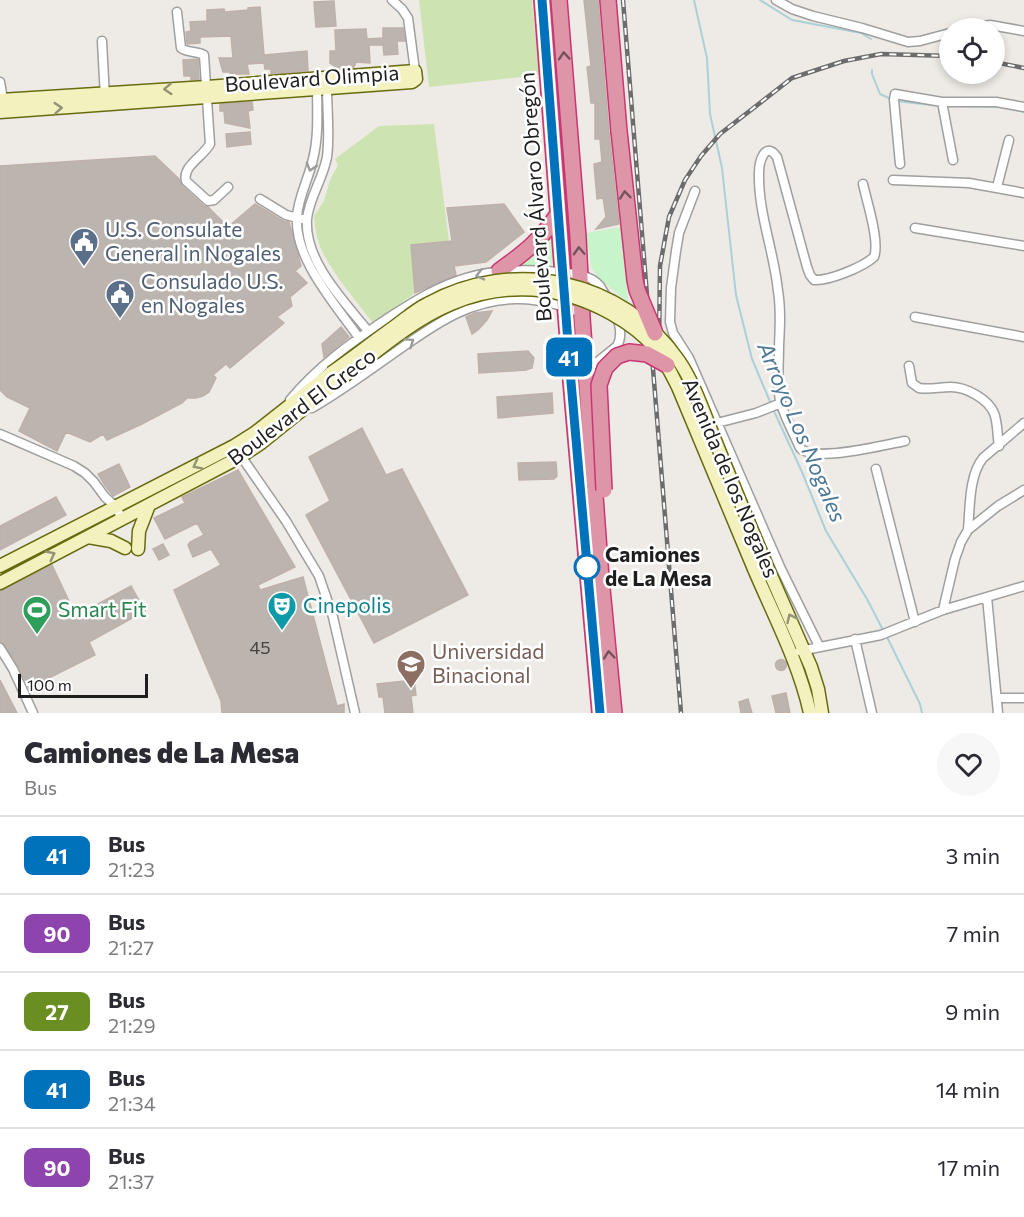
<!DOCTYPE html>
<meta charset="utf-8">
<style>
body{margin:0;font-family:Commissioner,sans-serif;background:#f7f7f7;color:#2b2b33;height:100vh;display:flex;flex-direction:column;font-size:22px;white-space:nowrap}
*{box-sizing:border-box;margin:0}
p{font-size:20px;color:#7c7c81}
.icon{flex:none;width:33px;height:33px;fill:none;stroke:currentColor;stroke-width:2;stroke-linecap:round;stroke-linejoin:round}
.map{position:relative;height:713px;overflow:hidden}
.panel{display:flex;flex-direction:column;background:#fff;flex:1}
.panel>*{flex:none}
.badge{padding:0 12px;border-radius:9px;font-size:21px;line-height:39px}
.controls{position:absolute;left:939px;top:18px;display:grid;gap:12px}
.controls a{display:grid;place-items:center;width:66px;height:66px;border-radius:50%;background:#fff;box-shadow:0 3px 9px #0003;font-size:30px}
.scale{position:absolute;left:18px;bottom:15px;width:130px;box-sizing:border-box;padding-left:6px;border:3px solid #1e1e1e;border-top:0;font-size:16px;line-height:21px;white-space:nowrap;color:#1e1e1e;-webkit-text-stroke:4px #fff;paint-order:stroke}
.map>.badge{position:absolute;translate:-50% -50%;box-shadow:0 0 0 3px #fff}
.round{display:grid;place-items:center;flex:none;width:63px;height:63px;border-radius:32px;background:#f7f7f7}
.overview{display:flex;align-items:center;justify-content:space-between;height:102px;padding:0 24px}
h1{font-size:28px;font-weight:800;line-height:45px}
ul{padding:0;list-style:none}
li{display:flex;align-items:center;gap:18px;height:78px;padding:0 24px;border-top:2px solid #e1e1e2}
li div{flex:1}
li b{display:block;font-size:22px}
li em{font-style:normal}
li .badge{min-width:66px;font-weight:700;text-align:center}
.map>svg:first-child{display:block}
.grass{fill:#cde3b1}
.park{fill:#c7f4c8}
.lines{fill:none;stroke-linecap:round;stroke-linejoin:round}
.stream{stroke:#aad0d8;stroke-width:2}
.building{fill:#bbb4af;stroke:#bfb1a9;stroke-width:1.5}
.street-casing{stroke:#9f9f9f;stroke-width:11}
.secondary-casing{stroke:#676b10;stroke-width:15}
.highway-casing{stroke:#c93672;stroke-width:18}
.street{stroke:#fff;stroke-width:8}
.secondary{stroke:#f3f2bf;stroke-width:12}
.highway{stroke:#de95a7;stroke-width:15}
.rail-casing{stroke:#6c6c6c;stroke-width:4.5}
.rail{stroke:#fff;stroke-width:2;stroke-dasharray:7;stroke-linecap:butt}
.secondary-bridge-casing{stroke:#676b10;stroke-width:15;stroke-linecap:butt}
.highway-bridge-casing{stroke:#c93672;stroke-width:18;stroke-linecap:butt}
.secondary-bridge{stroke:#f3f2bf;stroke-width:12}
.highway-bridge{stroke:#de95a7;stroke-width:15}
.oneway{stroke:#74545c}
.oneway2{stroke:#939377}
.oneway3{stroke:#9a9a9a}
.line-casing{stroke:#fff;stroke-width:14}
.line{stroke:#0072bc;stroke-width:9}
.stop-dot{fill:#fff;stroke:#0072bc;stroke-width:3}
.labels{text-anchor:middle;stroke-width:5;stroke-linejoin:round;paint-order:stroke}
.number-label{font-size:18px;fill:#454442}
.street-label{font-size:21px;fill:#1e1e1e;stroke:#fff}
.service-label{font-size:21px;fill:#4e5e75;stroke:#fff;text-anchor:start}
.stop-label{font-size:21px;font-weight:bold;fill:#1e1e1e;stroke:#fff;text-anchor:start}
.culture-label{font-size:21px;fill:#0d838f;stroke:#fff;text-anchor:start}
.leisure-label{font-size:21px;fill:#27864d;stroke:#fff;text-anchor:start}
.education-label{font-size:21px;fill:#785e54;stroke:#fff;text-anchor:start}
.water-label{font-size:22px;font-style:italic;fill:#4d7796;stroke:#fff}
</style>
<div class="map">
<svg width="1024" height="713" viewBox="0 0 1024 713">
<rect width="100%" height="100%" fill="#eeebe6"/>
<path class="grass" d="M419 0H532L539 75 429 87Z
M434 124 449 241 411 245 415 293 373 323C356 301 336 278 323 253 317 241 315 228 314 216L324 201 330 180 338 165 335 159 379 126Z"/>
<path class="park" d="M622 227 628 302 598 278 591 266 586 233Z
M552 236 558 275 506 271 529 255Z"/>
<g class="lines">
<path class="stream" d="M694 0 707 58 710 114 722 168 736 295 752 359 771 404
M760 0 792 20 861 33 871 39
M872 70V74L880 94 891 99
M896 101 941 106
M946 106 1002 107 1024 112
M773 409 802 472 826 531 867 599 884 632
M887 637 920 704 922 713"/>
</g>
<path class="building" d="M584 0H598L609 132 619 224 596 229 606 217 603 198 597 199 594 164 602 162 600 139H595V103H591L587 67 591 66Z
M334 1 336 26 316 27 314 2Z
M260 7 264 55 307 51 308 71 271 74V69H265L264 63 247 64 249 74H230V72H223L219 58H233L231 36 200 37V43L187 44 186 32 191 31 190 22 207 21V10L224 9 225 12 248 10V8Z
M383 28H403L405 41H397L398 54 384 55 383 45H369L370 63 356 62 354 67 350 68H337L330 63V51H336L335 30 366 29 367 39 383 38Z
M198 59 199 79 191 80V76H184L183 60Z
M252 102 253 110 248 111 250 128 225 123 224 111H220V104Z
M250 132 251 144 227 147 226 134Z
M155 156 179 179 182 186 204 206 208 207 228 227 255 204 283 221 289 222 301 266 295 271 307 283 290 297 292 306 277 317 284 323 230 368 226 364 213 375 216 378 209 392 203 396 196 398H187L182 403 142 424 107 440 103 434 90 442 66 432 57 451 19 431 30 408 7 397 0 390V166Z
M504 204 524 232 486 262 454 266 456 275 415 293 411 245 452 241 447 208Z
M492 311 487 320 478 330 472 334 466 317 475 313Z
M341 327 349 337 324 357 322 344Z
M528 351 534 358 532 368 526 370 479 373 478 354Z
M552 393 553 413 498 418 497 397Z
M362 428 386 475 402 469 468 595 374 643 306 515 330 501 309 457Z
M556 462 557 476 554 479 519 480 518 463Z
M119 464 130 487 113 496 104 484 98 474Z
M238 470 295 567 258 585 260 590 303 577 337 706 344 704V713H222L221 701 174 590 221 565 211 549 193 557 188 545 190 542 204 535 197 523 165 539 154 518 185 503 182 497Z
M56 497 66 515 0 550V526Z
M163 544 169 555 159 560 153 549Z
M52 565 76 616 131 586 145 611 89 642 95 655 29 688 18 666 5 645 0 642V591Z
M775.5 665a5.5 5.5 0 1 1 11 0a5.5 5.5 0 1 1-11 0Z
M0 680 17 713H0Z
M414 680 416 695 411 696 413 713H385L383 697H379L377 684Z
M786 693 790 713H776L772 696Z
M748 699 752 713H741L739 702Z"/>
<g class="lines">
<g class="street-casing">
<path id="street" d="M392 0 402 9 408 18 415 71
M776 0 792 9 813 16 862 28 908 42 920 41 950 33
M177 12 181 48C188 53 197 51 204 55L210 144C203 157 182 166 186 181L208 201 214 200 228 187
M968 28 990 25 1024 31
M102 41 105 98
M0 82 4 105
M317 85C317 109 319 136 313 159 309 178 298 197 297 217 294 259 336 305 359 338
M327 88C327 110 330 135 327 157 323 179 309 198 307 219 304 261 344 301 368 331
M942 102 953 160
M900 164 894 100 895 94 942 102H996L1024 107
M893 180 969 183 1024 193
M863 184C867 202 880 242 874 257 863 267 829 281 814 280L810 275 807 267 777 157C765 140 759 162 759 173 758 213 774 251 778 291 781 309 780 327 779 346 779 364 777 383 780 401 784 416 794 434 800 448 814 463 884 445 905 441
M997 187 1009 140
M695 191 679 233 676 251 671 288 670 322 673 333 689 358 781 569 819 646
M260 199 286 215 302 219
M915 228 1024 246
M915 317 1024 337
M909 366 912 383 919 388C929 390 940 387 951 387 966 387 988 399 994 413 998 423 997 435 999 446
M586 371 617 346C623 336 620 325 616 315
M290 400C317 367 353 341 388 318 413 302 438 286 466 278 493 270 520 269 548 271 564 273 588 272 600 286 602 290 605 294 607 298
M312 408C345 389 375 366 407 344 440 321 472 300 515 299 538 298 560 305 582 313
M717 423 756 413 781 403
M0 434 74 466 85 473 94 482 105 497 116 507 122 519
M234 446 286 521 319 576 333 617 355 713
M876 469 915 622
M968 530C970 507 969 475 983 458L1024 423
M987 597 998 713
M943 610 955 559 961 542 968 530 998 506 1024 490
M855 639 872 713
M0 648 13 669 33 713
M800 651 881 635 943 610 1024 586
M997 698H1024"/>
</g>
<g class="secondary-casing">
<path id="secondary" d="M0 100 207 87 415 71 416 79 412 82 0 112
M88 537 111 541 125 548
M138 549 139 531 149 505
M765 562 811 667 818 689 822 713
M0 566 234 446 256 432 331 373
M754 569C774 616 799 663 810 713
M0 583 240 457 261 443 338 381"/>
</g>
<g class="highway-casing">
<path id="highway" d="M542 0 571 382 600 713
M559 0 578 237 582 318 601 578 614 713
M608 0 619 131
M499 271C524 253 541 240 558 214"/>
</g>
<use href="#street" class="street"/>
<use href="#secondary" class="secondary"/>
<use href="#highway" class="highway"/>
<g class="rail-casing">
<path id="rail" d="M623 0 681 713
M994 62 1024 68
M659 346 660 266 669 217 685 180 701 156 720 134 792 78 844 61 881 54 950 56"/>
</g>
<use href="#rail" class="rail"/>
<g class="secondary-bridge-casing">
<path id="secondary-bridge" d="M331 373C352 358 373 342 394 327 405 319 415 310 427 304 513 256 623 279 679 361 694 383 703 411 713 435 730 478 748 520 765 562
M338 381C373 355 410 321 451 304 505 281 561 285 612 314 628 323 643 334 655 348 665 360 671 373 678 387L754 569"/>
</g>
<g class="highway-bridge-casing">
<path id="highway-bridge" d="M619 131 635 280 637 290 655 333
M604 490 599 385 605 368 617 356 629 352 647 354 667 365"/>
</g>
<use href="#secondary-bridge" class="secondary-bridge"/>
<use href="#highway-bridge" class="highway-bridge"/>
</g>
<defs><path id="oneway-chevron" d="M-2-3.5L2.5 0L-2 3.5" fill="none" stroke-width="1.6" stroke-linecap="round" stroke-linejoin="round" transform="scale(1.5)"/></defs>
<g class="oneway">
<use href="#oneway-chevron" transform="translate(564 56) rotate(-94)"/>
<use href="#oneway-chevron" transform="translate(625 195) rotate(-96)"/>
<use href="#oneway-chevron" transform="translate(579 251) rotate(-93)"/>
<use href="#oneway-chevron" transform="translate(609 655) rotate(-95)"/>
</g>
<g class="oneway2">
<use href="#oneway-chevron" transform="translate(168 89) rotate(177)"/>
<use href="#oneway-chevron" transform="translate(58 108) rotate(-4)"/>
<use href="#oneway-chevron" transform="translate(197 465) rotate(153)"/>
<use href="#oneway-chevron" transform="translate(51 555) rotate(-27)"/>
<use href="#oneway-chevron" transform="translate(791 618) rotate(-115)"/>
</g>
<g class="oneway3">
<use href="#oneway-chevron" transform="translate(311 167) rotate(107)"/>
<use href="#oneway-chevron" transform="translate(480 275) rotate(167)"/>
<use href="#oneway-chevron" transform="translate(410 342) rotate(-34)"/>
</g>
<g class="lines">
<g class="line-casing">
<path id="line" d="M542 0 571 382 600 713"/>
</g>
<use href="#line" class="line"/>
</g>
<defs>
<g id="civic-pin" transform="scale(1.5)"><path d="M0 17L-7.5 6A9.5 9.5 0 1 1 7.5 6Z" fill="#5c6f8a" stroke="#fff"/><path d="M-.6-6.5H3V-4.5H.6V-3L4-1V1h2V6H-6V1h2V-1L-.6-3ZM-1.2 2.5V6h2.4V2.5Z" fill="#fff"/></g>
<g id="theatre-pin" transform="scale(1.5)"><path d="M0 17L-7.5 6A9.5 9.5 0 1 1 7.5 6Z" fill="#0f9aa8" stroke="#fff"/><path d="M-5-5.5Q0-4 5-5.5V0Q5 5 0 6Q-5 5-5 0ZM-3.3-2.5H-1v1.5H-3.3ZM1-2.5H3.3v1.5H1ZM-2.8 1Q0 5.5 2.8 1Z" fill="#fff"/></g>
<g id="stadium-pin" transform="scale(1.5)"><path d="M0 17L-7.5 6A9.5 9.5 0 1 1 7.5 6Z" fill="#2e9e5b" stroke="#fff"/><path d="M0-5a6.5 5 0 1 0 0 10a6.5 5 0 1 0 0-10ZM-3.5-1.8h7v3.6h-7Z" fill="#fff"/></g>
<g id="university-pin" transform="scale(1.5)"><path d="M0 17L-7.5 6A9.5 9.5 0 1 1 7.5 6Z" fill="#8d6e63" stroke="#fff"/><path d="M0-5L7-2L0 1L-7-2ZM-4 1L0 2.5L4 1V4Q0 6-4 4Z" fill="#fff"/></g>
</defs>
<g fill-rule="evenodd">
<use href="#civic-pin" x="84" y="242"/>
<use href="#civic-pin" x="120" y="294"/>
<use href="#theatre-pin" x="282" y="606"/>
<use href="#stadium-pin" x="37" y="610"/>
<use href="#university-pin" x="411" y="664"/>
</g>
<circle class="stop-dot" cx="587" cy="567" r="12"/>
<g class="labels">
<g class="number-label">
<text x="260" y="654">45</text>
</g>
<g class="street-label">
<text transform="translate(312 79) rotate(-4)" y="7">Boulevard Olimpia</text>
<text transform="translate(536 197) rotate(-94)" y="7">Boulevard Álvaro Obregón</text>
<text transform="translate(302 407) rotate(-37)" y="7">Boulevard El Greco</text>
<text transform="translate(730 478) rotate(67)" y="7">Avenida de los Nogales</text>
</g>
<g class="service-label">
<text x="105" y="237">U.S. Consulate<tspan x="105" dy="24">General in Nogales</tspan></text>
<text x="141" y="289">Consulado U.S.<tspan x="141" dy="24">en Nogales</tspan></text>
</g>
<g class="stop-label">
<text x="605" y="562">Camiones<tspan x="605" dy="24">de La Mesa</tspan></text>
</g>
<g class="culture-label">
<text x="303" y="613">Cinepolis</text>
</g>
<g class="leisure-label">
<text x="58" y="617">Smart Fit</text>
</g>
<g class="education-label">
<text x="432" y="659">Universidad<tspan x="432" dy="24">Binacional</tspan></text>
</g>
<g class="water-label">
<text transform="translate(802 432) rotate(67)" y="8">Arroyo Los Nogales</text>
</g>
</g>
</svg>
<div class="controls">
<a><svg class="icon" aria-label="locate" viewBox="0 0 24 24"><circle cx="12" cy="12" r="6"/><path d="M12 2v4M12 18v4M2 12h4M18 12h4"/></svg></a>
</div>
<div class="scale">100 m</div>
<b class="badge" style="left:569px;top:357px;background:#0072bc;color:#fff">41</b>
</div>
<section class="panel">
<div class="overview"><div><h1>Camiones de La Mesa</h1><p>Bus</p></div><a class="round"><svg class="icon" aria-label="heart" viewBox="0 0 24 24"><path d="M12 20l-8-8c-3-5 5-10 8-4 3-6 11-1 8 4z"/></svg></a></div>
<ul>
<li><span class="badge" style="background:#0072bc;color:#fff">41</span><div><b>Bus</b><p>21:23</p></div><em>3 min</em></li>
<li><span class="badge" style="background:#8e44ad;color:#fff">90</span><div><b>Bus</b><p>21:27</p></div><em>7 min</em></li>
<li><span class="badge" style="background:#6b8e23;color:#fff">27</span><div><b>Bus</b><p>21:29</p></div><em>9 min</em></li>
<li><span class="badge" style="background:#0072bc;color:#fff">41</span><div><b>Bus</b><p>21:34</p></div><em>14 min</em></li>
<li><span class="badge" style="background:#8e44ad;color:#fff">90</span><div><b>Bus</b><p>21:37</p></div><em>17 min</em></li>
</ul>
</section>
